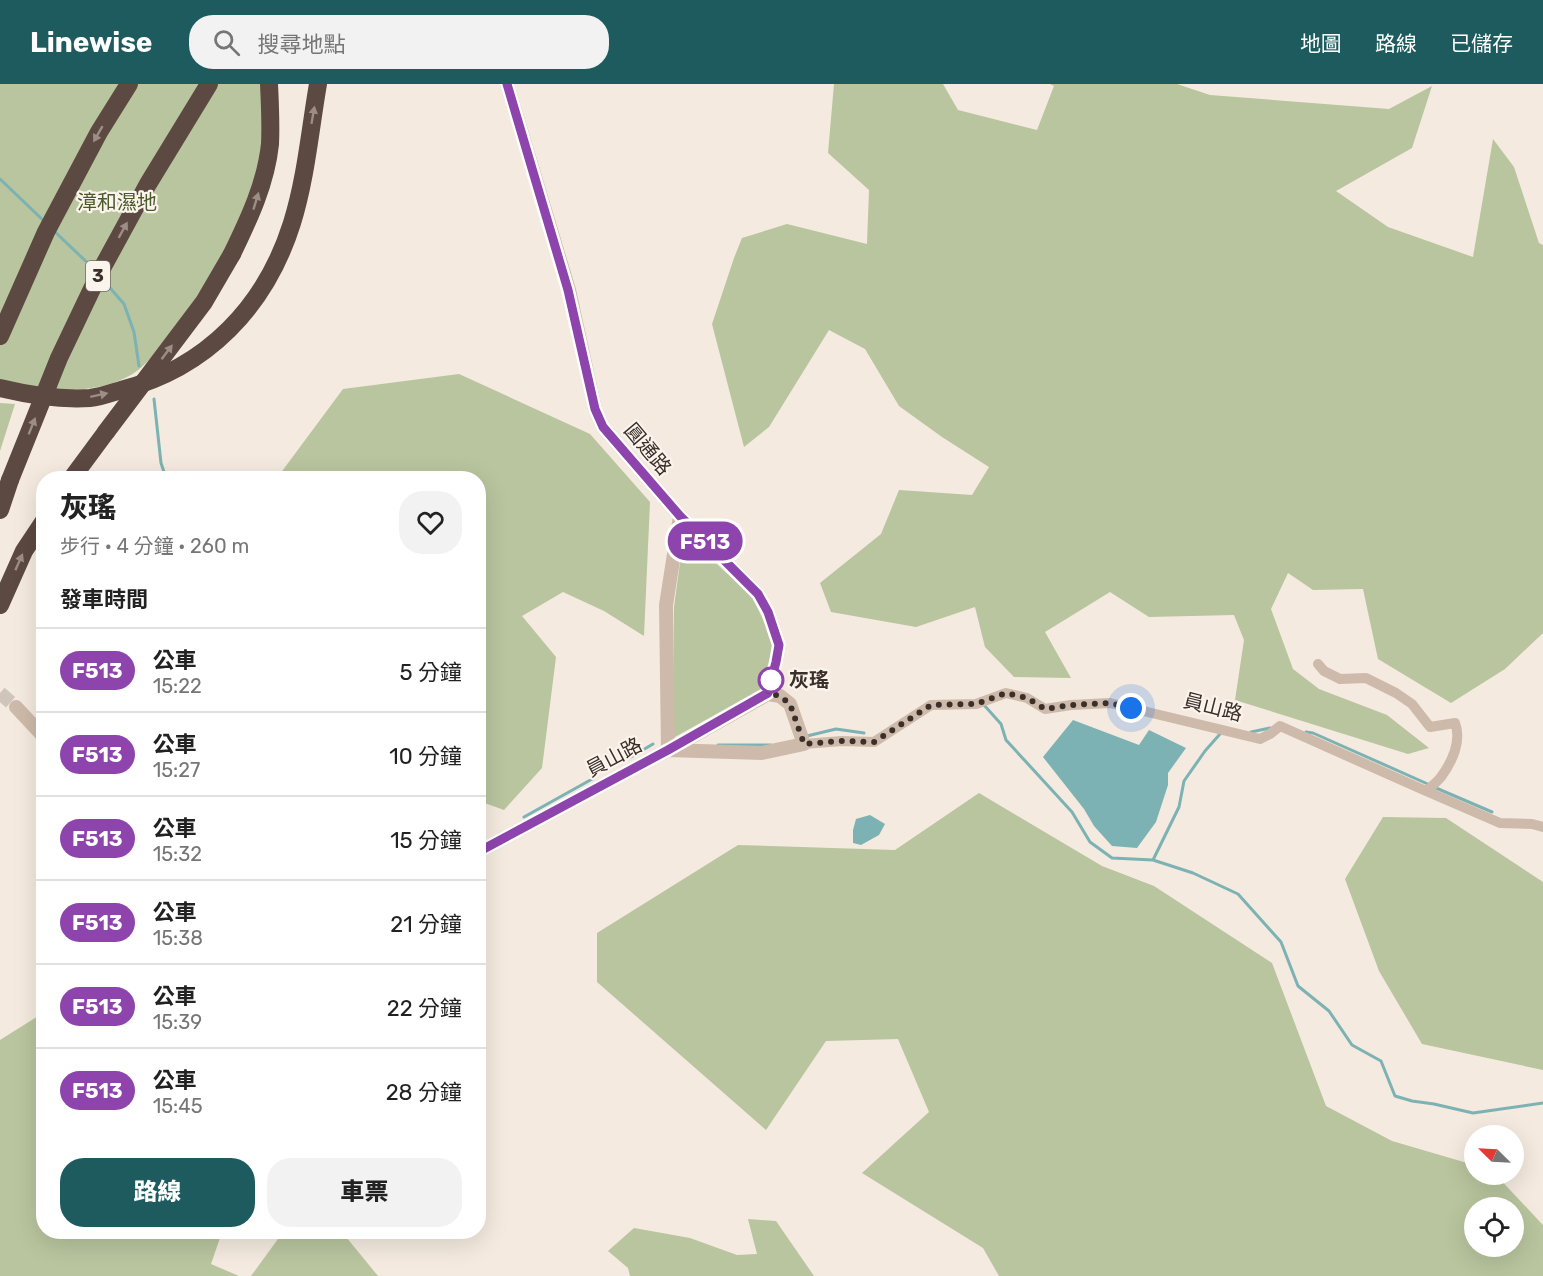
<!DOCTYPE html>
<html lang="zh-TW">
<meta charset="utf-8">
<style>
body{margin:0;font-family:Rubik,"Noto Sans TC",sans-serif;background:#f2f2f2;color:#222;height:100vh;display:flex;flex-direction:column;font-size:22px;white-space:nowrap}
*{box-sizing:border-box;margin:0}
p{font-size:20px;color:#767676}
.icon{flex:none;width:33px;height:33px;fill:none;stroke:currentColor;stroke-width:2;stroke-linecap:round;stroke-linejoin:round}
.map{position:relative;flex:1;overflow:hidden}
.panel{position:absolute;left:36px;top:387px;width:450px;height:768px;display:flex;flex-direction:column;background:#fff;border-radius:24px;box-shadow:0 6px 24px #0002}
.panel>*{flex:none}
.badge{padding:0 12px;border-radius:20px;font-size:21px;line-height:39px}
.needle{width:39px;rotate:294deg}
.buttons{position:absolute;left:1464px;top:1041px;display:grid;gap:12px}
.buttons a{display:grid;place-items:center;width:60px;height:60px;border-radius:50%;background:#fff;box-shadow:0 6px 24px #0002;font-size:30px}
.you{position:absolute;width:30px;height:30px;margin:-15px;border:4px solid #fff;border-radius:50%;background:#1a73e8;box-shadow:0 0 0 9px #1a73e833}
.map>.badge{position:absolute;translate:-50% -50%;box-shadow:0 0 0 3px #fff}
h2{padding:0 24px;font-size:22px;line-height:54px}
.round{display:grid;place-items:center;flex:none;width:63px;height:63px;border-radius:24px;background:#f2f2f2}
.overview{display:flex;align-items:center;justify-content:space-between;height:102px;padding:0 24px}
h1{font-size:28px;font-weight:800;line-height:45px}
.button{display:flex;gap:12px;margin-top:auto;padding:12px 24px}
.button a{flex:1;height:69px;border-radius:24px;background:#1d5b5f;color:#fff;font-size:24px;font-weight:800;line-height:69px;text-align:center}
.button a+a{background:#f2f2f2;color:#222}
ul{padding:0;list-style:none}
li{display:flex;align-items:center;gap:18px;height:84px;padding:0 24px;border-top:2px solid #e0e0e0}
li div{flex:1}
li b{display:block;font-size:22px}
li em{font-style:normal}
li .badge{min-width:66px;font-weight:700;text-align:center}
header{display:flex;align-items:center;gap:36px;box-sizing:border-box;height:84px;padding:0 30px;background:#1d5b5f;color:#fff}
header strong{font-size:28px}
nav{display:flex;gap:33px;margin-inline-start:auto;font-size:21px}
.search{width:420px;height:54px;background:#f2f2f2;display:flex;align-items:center;gap:15px;box-sizing:border-box;padding:0 21px;border-radius:24px;color:#767676;font-size:22px}
.map>svg:first-child{display:block}
.green{fill:#b8c59e;fill-rule:evenodd}
.water{fill:#7cb2b3}
.lines{fill:none;stroke-linecap:round;stroke-linejoin:round}
.stream{stroke:#7cb2b3;stroke-width:3}
.tertiary-tunnel{stroke:#cfc5bb;stroke-width:14;stroke-dasharray:14 7;stroke-linecap:butt}
.minor{stroke:#cebaaa;stroke-width:10}
.tertiary{stroke:#cebaaa;stroke-width:14}
.motorway{stroke:#5c4941;stroke-width:18}
.motorway-bridge{stroke:#5c4941;stroke-width:18}
.oneway{fill:#9c8d85}
.line-casing{stroke:#fff;stroke-width:14}
.line{stroke:#8e44ad;stroke-width:9}
.walk{stroke:#3b2f2a;stroke-width:6;stroke-dasharray:0 10.8}
.stop-dot{fill:#fff;stroke:#8e44ad;stroke-width:3}
.labels{text-anchor:middle;stroke-width:4.5;stroke-linejoin:round;paint-order:stroke}
.shield{fill:#fbf4ec;stroke:#756a64;stroke-width:1.5}
.shield-label{font-size:18px;font-weight:bold;fill:#3b2f2a}
.park-label{font-size:20px;fill:#4a5a2c;stroke:#fbf4ec}
.street-label{font-size:20px;fill:#3b2f2a;stroke:#fbf4ec}
.stop-label{font-size:20px;font-weight:bold;fill:#3b2f2a;stroke:#fbf4ec;text-anchor:start}
</style>
<header>
<strong>Linewise</strong>
<div class="search"><svg class="icon" aria-label="search" viewBox="0 0 24 24"><circle cx="10" cy="10" r="6"/><path d="M15 15l6 6"/></svg>搜尋地點</div>
<nav><a>地圖</a><a>路線</a><a>已儲存</a></nav>
</header>
<div class="map">
<svg width="1543" height="1192" viewBox="0 0 1543 1192">
<rect width="100%" height="100%" fill="#f4eadf"/>
<path class="green" d="M0 0H263C263 35 266 71 254 104 237 156 203 207 170 250 157 266 144 286 125 294 87 312 40 307 0 295Z
M834 0H943L958 26 1037 46 1054 2 1050 0H1177L1210 11 1389 25 1432 2 1412 64 1336 107 1388 143 1473 173 1493 55 1514 83 1539 159 1543 161V549L1505 585 1451 619 1378 575 1363 505 1313 506 1288 489 1271 525 1293 585 1319 605 1387 631 1429 664 1408 670 1235 616 1244 556 1234 531 1149 533 1110 508 1045 548 1071 594 1014 593 985 563 975 523 916 543 831 528 820 499 881 450 899 406 972 411 989 383 942 353 899 322 865 265 829 246 769 343 744 363 712 240 734 174 742 154 787 140 867 160 869 106 828 69Z
M459 290 590 350 650 418 644 552 604 527 563 508 522 532 556 573 542 684 504 726 479 717 478 394H277L343 305Z
M0 319 15 320 0 367Z
M684 449 753 514 771 553 776 597 673 654 674 523Z
M979 709 1102 782 1154 802 1272 879 1326 1022 1392 1057 1474 1081V1090L1496 1091 1543 1141V1192H999L983 1164 862 1089 929 1028 898 955 826 957 766 1046 597 898V849L738 761 895 766ZM1474 1124H1514V1162H1474Z
M1383 733 1446 734 1543 798V986L1422 960 1379 887 1345 795Z
M43 929 44 1148H222L211 1180 239 1192H0V956Z
M748 1135 776 1137 814 1192H630L628 1184 608 1167 634 1144 690 1154 737 1171 757 1170Z
M283 1148H342L378 1192H251Z"/>
<path class="water" d="M1073 636 1139 661 1149 646 1186 664 1168 689V701L1156 738 1137 764 1112 762 1094 742 1084 725 1043 673Z
M870 731 885 740 879 751 861 761 853 759V746L856 735Z"/>
<g class="lines">
<path class="stream" d="M0 95 44 137
M53 146 94 185
M104 197 124 220 134 248 139 282
M154 315 161 379 166 394
M984 621 1001 640 1006 656 1072 728 1090 758 1112 774 1153 776 1193 789 1238 810 1281 858 1298 902 1329 927 1352 961 1381 977 1395 1012 1412 1017 1434 1020 1473 1029 1543 1019
M1251 648 1270 644
M1306 648 1313 649 1430 701
M807 652 836 645 864 649
M718 661H771
M624 677 653 660
M1436 704 1492 728
M524 733 594 694
M1153 776 1179 723 1184 697 1205 667 1220 650"/>
<path class="tertiary-tunnel" d="M0 609 16 623"/>
<path class="minor" d="M804 660 842 657 874 658 931 621 976 620 1006 609 1027 614 1045 625 1071 621 1110 619 1260 655 1270 650 1280 642 1426 707C1431 703 1437 698 1441 693 1452 678 1462 657 1455 639L1430 643 1412 620 1396 609 1366 594 1340 595 1324 587 1318 580
M1426 707 1500 739 1532 740 1543 743"/>
<path class="tertiary" d="M16 623 44 653
M668 666 666 521 680 432
M668 666 762 669 804 660 790 620 780 612 768 610
M478 768 668 666 768 610 776 577 779 561 768 528 758 510 680 432 603 343 595 325 569 206 507 0"/>
<path class="motorway" d="M232 170C249 135 266 99 270 60 271 40 270 20 269 0
M0 252 46 148 99 48 129 0
M0 304C29 311 60 316 90 314 100 313 111 309 121 306 207 284 266 222 292 139 306 94 310 46 318 0
M72 394 106 348
M0 426 10 396
M0 521 24 467 44 437"/>
<path class="motorway-bridge" d="M106 348 204 218 232 170
M10 396 59 274 100 188 148 100 209 0"/>
</g>
<defs><path id="oneway-solid" d="M-6-.8H1V-3.2L6.5 0L1 3.2V.8H-6Z" transform="scale(1.5)"/></defs>
<g class="oneway">
<use href="#oneway-solid" transform="translate(313 31) rotate(-80)"/>
<use href="#oneway-solid" transform="translate(98 50) rotate(120)"/>
<use href="#oneway-solid" transform="translate(256 117) rotate(-73)"/>
<use href="#oneway-solid" transform="translate(123 146) rotate(-61)"/>
<use href="#oneway-solid" transform="translate(167 268) rotate(-53)"/>
<use href="#oneway-solid" transform="translate(99 311) rotate(-12)"/>
<use href="#oneway-solid" transform="translate(32 342) rotate(-68)"/>
<use href="#oneway-solid" transform="translate(19 478) rotate(-66)"/>
</g>
<g class="lines">
<g class="line-casing">
<path id="line" d="M478 768 668 666 768 609 776 578 779 561 768 528 758 510 680 432 603 343 595 325 568 206 507 0"/>
</g>
<use href="#line" class="line"/>
<path class="walk" d="M771 596 768 609 780 612 790 620 804 660 842 657 874 658 931 621 976 620 1006 609 1027 614 1045 625 1071 621 1110 619 1131 624"/>
</g>
<circle class="stop-dot" cx="771" cy="596" r="12"/>
<g class="labels">
<rect class="shield" x="86" y="177" width="24" height="30" rx="4.5"/>
<g class="shield-label">
<text x="98" y="198">3</text>
</g>
<g class="park-label">
<text x="117" y="125">漳和濕地</text>
</g>
<g class="street-label">
<text transform="translate(648 365) rotate(50)" y="7">圓通路</text>
<text transform="translate(1213 623) rotate(14)" y="7">員山路</text>
<text transform="translate(614 673) rotate(-28)" y="7">員山路</text>
</g>
<g class="stop-label">
<text x="789" y="603">灰瑤</text>
</g>
</g>
</svg>
<div class="buttons">
<a><svg class="needle" viewBox="-14 -14 28 28"><path d="M0-13l5 13h-10z" fill="#e53935"/><path d="M0 13l5-13h-10z" fill="#767676"/></svg></a>
<a><svg class="icon" aria-label="locate" viewBox="0 0 24 24"><circle cx="12" cy="12" r="6"/><path d="M12 2v4M12 18v4M2 12h4M18 12h4"/></svg></a>
</div>
<div class="you" style="left:1131px;top:624px"></div>
<b class="badge" style="left:705px;top:457px;background:#8e44ad;color:#fff">F513</b>
<section class="panel">
<div class="overview"><div><h1>灰瑤</h1><p>步行 · 4 分鐘 · 260 m</p></div><a class="round"><svg class="icon" aria-label="heart" viewBox="0 0 24 24"><path d="M12 20l-8-8c-3-5 5-10 8-4 3-6 11-1 8 4z"/></svg></a></div>
<h2>發車時間</h2>
<ul>
<li><span class="badge" style="background:#8e44ad;color:#fff">F513</span><div><b>公車</b><p>15:22</p></div><em>5 分鐘</em></li>
<li><span class="badge" style="background:#8e44ad;color:#fff">F513</span><div><b>公車</b><p>15:27</p></div><em>10 分鐘</em></li>
<li><span class="badge" style="background:#8e44ad;color:#fff">F513</span><div><b>公車</b><p>15:32</p></div><em>15 分鐘</em></li>
<li><span class="badge" style="background:#8e44ad;color:#fff">F513</span><div><b>公車</b><p>15:38</p></div><em>21 分鐘</em></li>
<li><span class="badge" style="background:#8e44ad;color:#fff">F513</span><div><b>公車</b><p>15:39</p></div><em>22 分鐘</em></li>
<li><span class="badge" style="background:#8e44ad;color:#fff">F513</span><div><b>公車</b><p>15:45</p></div><em>28 分鐘</em></li>
</ul>
<div class="button"><a>路線</a><a>車票</a></div>
</section>
</div>
